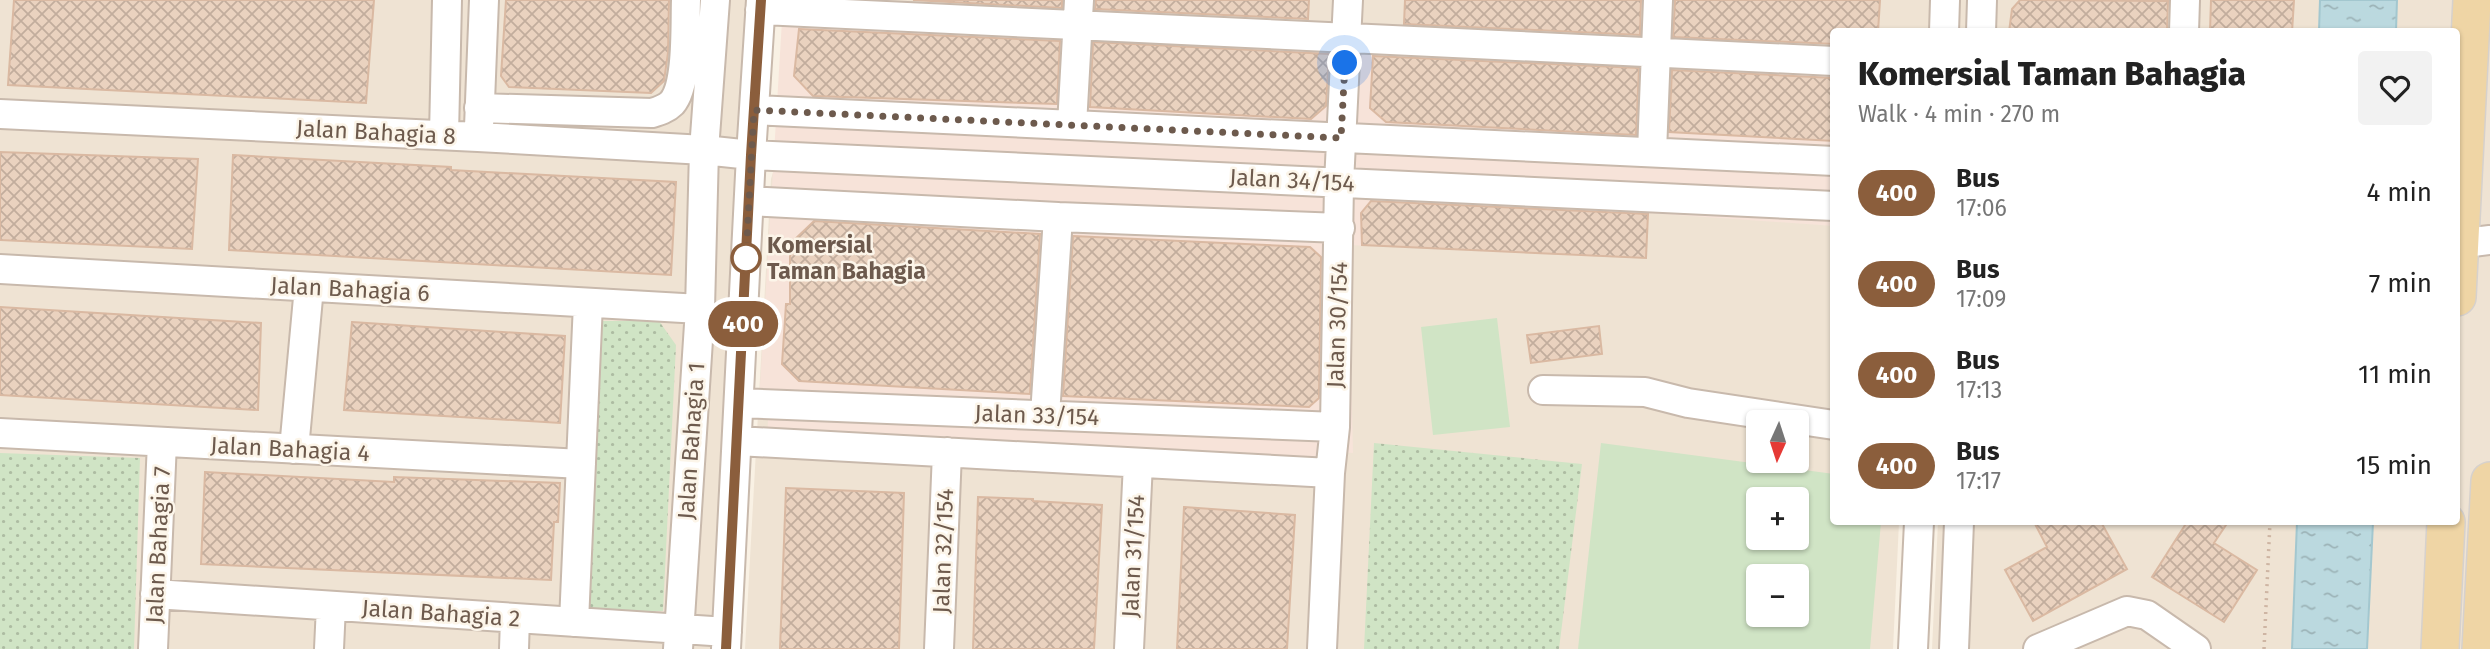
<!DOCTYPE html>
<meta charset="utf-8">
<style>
body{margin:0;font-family:"Fira Sans",sans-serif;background:#f2f2f2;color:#222;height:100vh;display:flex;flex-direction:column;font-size:26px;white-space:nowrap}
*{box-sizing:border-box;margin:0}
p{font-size:23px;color:#767676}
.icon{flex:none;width:38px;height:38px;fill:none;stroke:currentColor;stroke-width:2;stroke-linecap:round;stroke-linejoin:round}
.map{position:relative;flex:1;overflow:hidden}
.side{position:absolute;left:1830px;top:28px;width:630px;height:497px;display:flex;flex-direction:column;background:#fff;border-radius:7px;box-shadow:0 2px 5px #0004}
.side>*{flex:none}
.badge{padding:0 14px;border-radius:23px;font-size:24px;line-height:46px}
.needle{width:46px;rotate:183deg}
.fabs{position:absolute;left:1746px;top:410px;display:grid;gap:14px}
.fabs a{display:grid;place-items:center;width:63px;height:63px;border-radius:7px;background:#fff;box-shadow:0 2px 5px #0004;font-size:35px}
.you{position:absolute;width:35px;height:35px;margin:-18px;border:5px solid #fff;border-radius:50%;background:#1a73e8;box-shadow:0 0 0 10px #1a73e833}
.map>.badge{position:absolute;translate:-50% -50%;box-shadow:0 0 0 4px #fff}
.round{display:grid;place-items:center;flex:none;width:74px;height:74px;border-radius:7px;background:#f2f2f2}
.headline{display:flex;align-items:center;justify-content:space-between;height:119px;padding:0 28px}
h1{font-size:33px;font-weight:800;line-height:52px}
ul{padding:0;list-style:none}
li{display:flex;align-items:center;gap:21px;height:91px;padding:0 28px}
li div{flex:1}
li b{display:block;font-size:26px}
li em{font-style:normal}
li .badge{min-width:77px;font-weight:700;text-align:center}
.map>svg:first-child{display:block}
.residential{fill:#efe3d3;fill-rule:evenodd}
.commercial{fill:#f7e3d9}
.green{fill:url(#green-dots)}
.pitch{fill:#d0e4c5;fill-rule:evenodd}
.water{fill:url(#water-ripples);stroke:#a3c7cf;stroke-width:2}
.building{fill:url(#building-cross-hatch);stroke:#dab9a2;stroke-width:2}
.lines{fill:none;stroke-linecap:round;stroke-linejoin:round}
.minor-casing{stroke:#c8b9ac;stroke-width:32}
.major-casing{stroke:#d6d1cd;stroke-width:40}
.path{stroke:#ceb5a3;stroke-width:3.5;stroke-dasharray:2 5;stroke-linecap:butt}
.minor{stroke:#fff;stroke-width:28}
.major{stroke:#efd5a5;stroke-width:37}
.line-casing{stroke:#fff;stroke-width:16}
.line{stroke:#8b5e3c;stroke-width:10}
.walk{stroke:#6d5a4d;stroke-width:7;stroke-dasharray:0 12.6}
.stop-dot{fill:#fff;stroke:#8b5e3c;stroke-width:3.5}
.labels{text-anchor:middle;stroke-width:5;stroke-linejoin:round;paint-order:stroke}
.street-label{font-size:23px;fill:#6d5a4d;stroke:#fcf5e9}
.stop-label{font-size:23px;font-weight:bold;fill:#6d5a4d;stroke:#fcf5e9;text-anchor:start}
</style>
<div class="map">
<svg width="2490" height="649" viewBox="0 0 2490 649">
<defs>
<pattern id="green-dots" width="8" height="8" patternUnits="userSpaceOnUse" patternTransform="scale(1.75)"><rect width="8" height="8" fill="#d0e4c5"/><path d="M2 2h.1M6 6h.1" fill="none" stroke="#adbca2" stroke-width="1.8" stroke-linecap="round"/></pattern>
<pattern id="water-ripples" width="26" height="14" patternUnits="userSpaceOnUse" patternTransform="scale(1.75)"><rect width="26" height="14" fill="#bbd9df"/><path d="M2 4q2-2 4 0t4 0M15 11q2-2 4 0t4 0" fill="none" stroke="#9cb3b7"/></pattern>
<pattern id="building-cross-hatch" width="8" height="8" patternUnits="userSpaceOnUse" patternTransform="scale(1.75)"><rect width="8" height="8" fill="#ead2bf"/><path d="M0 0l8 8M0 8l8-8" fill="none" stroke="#c2ad9d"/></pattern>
</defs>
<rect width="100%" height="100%" fill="#f9f1e4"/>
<path class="residential" d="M0 0H752L718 649H0Z
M783 0H2490V649H1932L1938 522H2457V32L1963 31 1834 32V522H1899L1893 649H745L771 179 787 128ZM1759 422H1797V460H1759ZM1759 499H1797V537H1759ZM1759 576H1797V614H1759Z"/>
<path class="commercial" d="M783 4 1834 59V226L1648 213 1646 258 1348 245 1353 453 1318 451 1317 464 767 441 768 420 758 419Z"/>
<path class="green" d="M601 321H659L676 345 663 611 581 614Z
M1374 443 1582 464 1559 649H1364Z
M0 453 140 458 134 649H0Z"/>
<path class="pitch" d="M1497 318 1510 427 1433 435 1421 327Z
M1601 443 1834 474V522H1881L1870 649H1578ZM1759 499H1797V537H1759ZM1759 576H1797V614H1759Z"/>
<path class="water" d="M2320 0H2397L2396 31H2319Z
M2297 522H2373L2367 649H2292Z"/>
<path class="building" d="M14 0H374L366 103 8 85Z
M506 0H669L668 53 664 81 651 93 509 87 501 76Z
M913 0H1062V8Z
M1096 0H1309L1308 19 1095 9Z
M1405 0H1641L1640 35 1404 24Z
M1675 0H1880L1878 32H1834V44L1673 37Z
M2020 0 2168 1 2167 32H2009L2012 9Z
M2211 0H2294L2292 32H2210Z
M799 29 1060 41 1057 104 813 96 794 76Z
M1093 42 1329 54 1326 106 1311 119 1090 107Z
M1373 56 1639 68 1636 135 1386 122 1370 108Z
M1672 70 1834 78V141L1669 132Z
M0 152 198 159 192 249 0 240Z
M233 155 451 167V170L676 182 671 275 229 250Z
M1371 201 1648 214 1646 258 1362 245 1361 213Z
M814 221 1040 234 1030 394 799 381 782 364 786 304H790V244Z
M1073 236 1310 247 1321 257 1319 398 1309 407 1063 396Z
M0 307 261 323 258 410 0 395Z
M352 322 565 336 560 423 344 410Z
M1599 326 1602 354 1531 363 1527 335Z
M205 472 394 482V477L560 483 558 522H554L551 580 201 564Z
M786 488 904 493 899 649H780Z
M978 497 1033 499V501L1102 505 1094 649H973Z
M1184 507 1295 515 1287 649H1177Z
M2034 522H2101L2127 569 2033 621 2005 570 2047 547Z
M2187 522H2228L2214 543 2257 570 2224 622 2152 577Z"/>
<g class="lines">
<g class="minor-casing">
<path id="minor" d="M760 10 1834 61
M1944 32 1945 0
M1981 32 1982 0
M2184 32 2185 0
M479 108 652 113C659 111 666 109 672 103 688 85 685 25 686 0
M754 110 1834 161
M0 114 478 137 704 150 751 155 1834 206
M1072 125 1079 0
M479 127 484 0
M444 135 447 0
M1652 152 1658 0
M749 201 1058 217 1340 228
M2457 244 2490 240
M0 269 700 309
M1543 390 1645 392 1688 403 1834 425
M739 403 1335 427
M1045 415 1058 217
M0 433 581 464
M737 441 1330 473
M294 449 309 287
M155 594 727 632
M574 622 588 303
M153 649 162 442
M329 649 331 606
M514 649 515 618
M678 649 700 309 704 150 715 0
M726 649 751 155 761 0
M939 649 947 452
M1129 649 1138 463
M1322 649 1330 473 1335 427 1339 183 1348 0
M1913 649 1919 522
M1954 649 1959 522
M2038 649 2127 611 2147 615 2196 649"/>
</g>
<g class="major-casing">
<path id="major" d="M2457 297 2472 0
M2440 649 2446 522
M2481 649 2490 481"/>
</g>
<path class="path" d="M2264 649 2270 522"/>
<use href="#minor" class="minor"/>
<use href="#major" class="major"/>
</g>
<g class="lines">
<g class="line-casing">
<path id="line" d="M726 649 751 155 761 0"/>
</g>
<use href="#line" class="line"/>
<path class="walk" d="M746 258 754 110 1341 138 1345 63"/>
</g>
<circle class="stop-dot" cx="746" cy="258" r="14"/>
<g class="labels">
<g class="street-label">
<text transform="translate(376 132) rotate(3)" y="8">Jalan Bahagia 8</text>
<text transform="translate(1292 180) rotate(3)" y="8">Jalan 34/154</text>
<text transform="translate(350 289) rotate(3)" y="8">Jalan Bahagia 6</text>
<text transform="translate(1337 325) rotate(-88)" y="8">Jalan 30/154</text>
<text transform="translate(1037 415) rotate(2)" y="8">Jalan 33/154</text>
<text transform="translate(691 441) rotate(-86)" y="8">Jalan Bahagia 1</text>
<text transform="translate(290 449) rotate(3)" y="8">Jalan Bahagia 4</text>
<text transform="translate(158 545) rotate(-87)" y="8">Jalan Bahagia 7</text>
<text transform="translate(943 551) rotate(-88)" y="8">Jalan 32/154</text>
<text transform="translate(1133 556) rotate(-87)" y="8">Jalan 31/154</text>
<text transform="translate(441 613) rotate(4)" y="8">Jalan Bahagia 2</text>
</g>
<g class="stop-label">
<text x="767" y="253">Komersial<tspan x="767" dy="26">Taman Bahagia</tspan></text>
</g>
</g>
</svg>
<div class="fabs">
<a><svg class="needle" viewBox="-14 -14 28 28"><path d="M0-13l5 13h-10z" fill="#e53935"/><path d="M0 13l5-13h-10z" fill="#767676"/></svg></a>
<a>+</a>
<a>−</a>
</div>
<div class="you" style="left:1345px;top:63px"></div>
<b class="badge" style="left:743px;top:324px;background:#8b5e3c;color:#fff">400</b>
<section class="side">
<div class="headline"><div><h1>Komersial Taman Bahagia</h1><p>Walk · 4 min · 270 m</p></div><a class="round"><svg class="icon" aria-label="heart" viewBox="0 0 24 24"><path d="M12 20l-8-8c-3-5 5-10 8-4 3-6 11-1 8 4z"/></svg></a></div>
<ul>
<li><span class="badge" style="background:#8b5e3c;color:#fff">400</span><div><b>Bus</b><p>17:06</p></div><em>4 min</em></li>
<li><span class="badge" style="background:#8b5e3c;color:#fff">400</span><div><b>Bus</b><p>17:09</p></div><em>7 min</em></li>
<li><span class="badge" style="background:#8b5e3c;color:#fff">400</span><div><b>Bus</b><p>17:13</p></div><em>11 min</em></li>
<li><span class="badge" style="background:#8b5e3c;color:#fff">400</span><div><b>Bus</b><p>17:17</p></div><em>15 min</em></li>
</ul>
</section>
</div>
